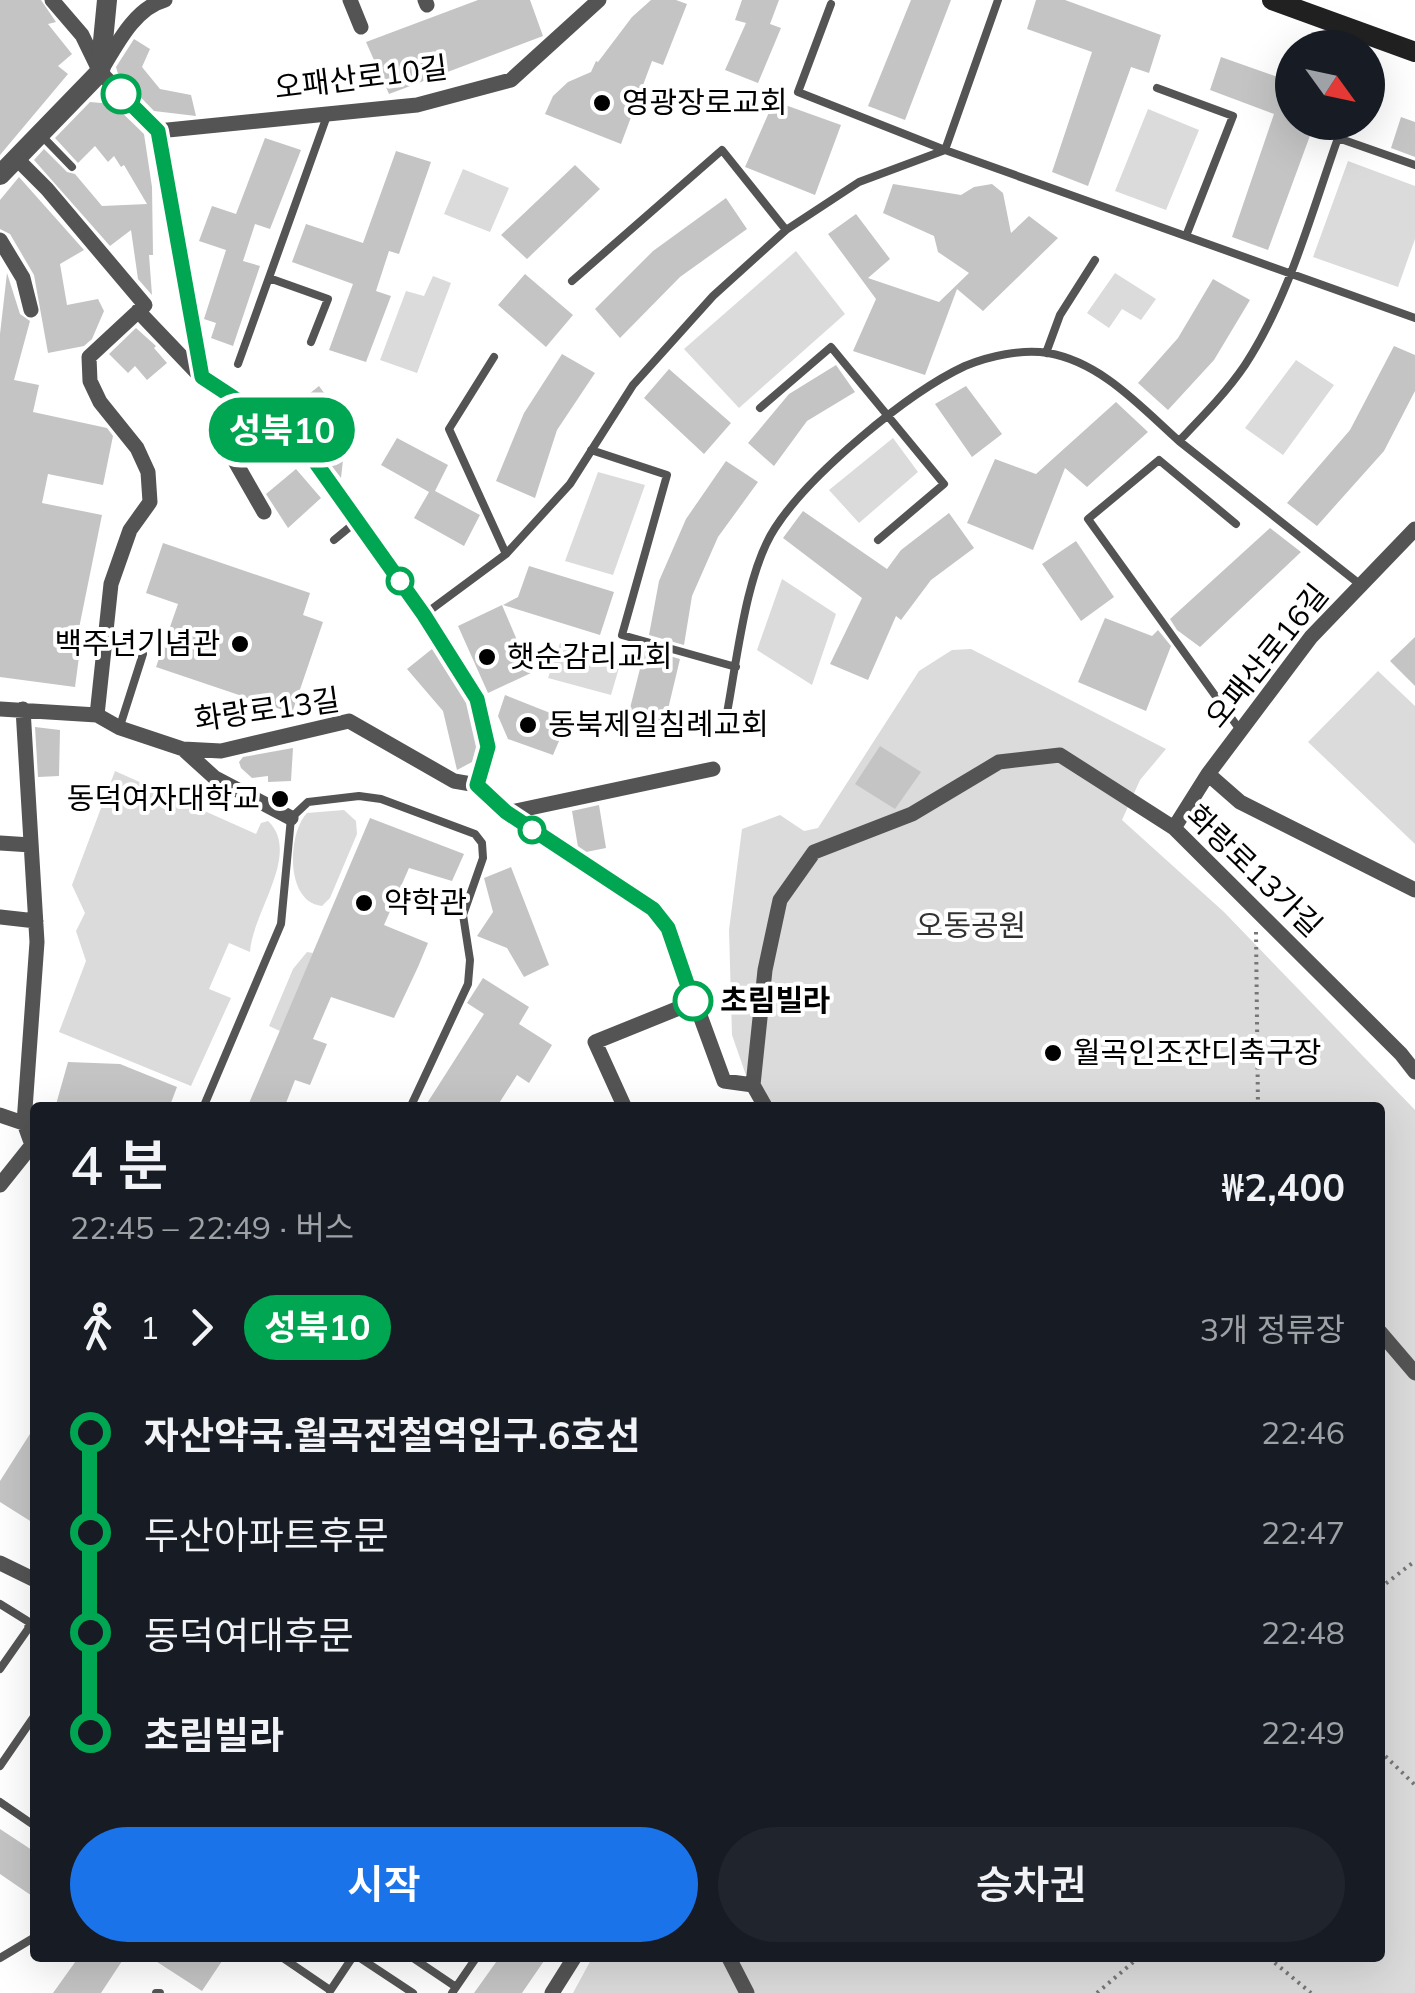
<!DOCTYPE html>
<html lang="ko">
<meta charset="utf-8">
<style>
body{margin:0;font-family:Mulish,"Noto Sans KR",sans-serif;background:#20242c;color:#f1f3f6;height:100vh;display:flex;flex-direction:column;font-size:38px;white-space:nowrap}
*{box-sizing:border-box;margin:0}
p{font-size:32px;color:#9ea1a6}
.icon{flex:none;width:55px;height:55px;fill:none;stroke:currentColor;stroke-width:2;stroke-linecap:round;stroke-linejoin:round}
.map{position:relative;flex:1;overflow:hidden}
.side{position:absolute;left:30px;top:1102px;width:1355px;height:860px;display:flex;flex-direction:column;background:#171b24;border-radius:10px;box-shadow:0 10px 40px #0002}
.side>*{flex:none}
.badge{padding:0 20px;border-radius:32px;font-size:35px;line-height:65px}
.needle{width:65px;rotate:123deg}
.buttons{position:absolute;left:1275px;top:30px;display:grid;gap:20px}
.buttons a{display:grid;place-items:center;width:110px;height:110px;border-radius:50%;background:#171b24;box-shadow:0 10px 40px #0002;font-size:50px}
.map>.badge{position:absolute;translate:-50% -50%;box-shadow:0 0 0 5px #fff}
.legs{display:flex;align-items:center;gap:15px;height:110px;padding:0 40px;font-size:32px}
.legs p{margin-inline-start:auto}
.head{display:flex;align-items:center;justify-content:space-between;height:170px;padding:0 40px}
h1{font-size:55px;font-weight:600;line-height:75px}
.button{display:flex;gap:20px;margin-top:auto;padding:20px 40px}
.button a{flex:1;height:115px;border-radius:60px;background:#1a73e8;color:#fff;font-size:40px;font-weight:600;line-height:115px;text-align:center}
.button a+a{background:#20242c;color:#f1f3f6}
ul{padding:0 40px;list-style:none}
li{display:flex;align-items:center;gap:35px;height:100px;font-size:38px}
li i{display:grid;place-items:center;width:15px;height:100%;margin:0 12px;background:currentColor}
li i::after{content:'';width:25px;height:25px;margin:-12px;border:8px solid;border-radius:50%;background:#171b24}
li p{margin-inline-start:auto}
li:first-child i{background:linear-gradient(#0000 50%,currentColor 0)}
li:last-child i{background:linear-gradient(currentColor 50%,#0000 0)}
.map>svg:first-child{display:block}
.green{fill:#dbdbdb}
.building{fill:#c4c4c4}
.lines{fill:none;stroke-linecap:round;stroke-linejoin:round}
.path{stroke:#767676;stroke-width:4;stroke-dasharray:2.5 5;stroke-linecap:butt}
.service{stroke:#545454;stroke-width:8}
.minor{stroke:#545454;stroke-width:15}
.tertiary{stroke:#545454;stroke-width:20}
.secondary{stroke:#212121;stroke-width:20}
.line-1-casing{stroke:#fff;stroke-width:22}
.line-1{stroke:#00a651;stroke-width:15}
.stop-1-dot{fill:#fff;stroke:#00a651;stroke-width:5}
.poi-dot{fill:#000;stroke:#fff;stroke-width:4}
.labels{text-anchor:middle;stroke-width:8;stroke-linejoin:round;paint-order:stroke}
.street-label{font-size:30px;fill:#000;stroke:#fff}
.poi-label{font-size:30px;fill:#000;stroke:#fff;text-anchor:start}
.park-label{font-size:30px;fill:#323232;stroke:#fff}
.stop-label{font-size:30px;font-weight:bold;fill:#000;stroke:#fff;text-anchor:start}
</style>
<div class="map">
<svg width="1415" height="1993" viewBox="0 0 1415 1993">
<rect width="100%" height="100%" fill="#fff"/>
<path class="green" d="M1148 109 1199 130 1166 210 1115 191Z
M1348 161 1415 186V239L1398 287 1313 257Z
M463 169 509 188 490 232 444 214Z
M796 251 845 314 739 408 684 349Z
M1115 273 1156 299 1141 320 1122 309 1109 328 1087 313Z
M433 276 451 283 417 373 380 360 406 291 424 296Z
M1296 360 1334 385 1283 455 1245 428Z
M893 438 918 472 859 523 829 490Z
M598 472 645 485 613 575 565 561Z
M782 579 836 614 812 685 757 650Z
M560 643 621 661 611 695 548 678Z
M971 649 1166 749 1140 780 1122 820 1224 912 1415 1110V1993H573L592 1958H1380V1108L757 1107 732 1035 729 930 742 829 780 815 804 831 818 828 919 671 952 650Z
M1378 671 1415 706V844L1308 742Z
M115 771 256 834 261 823 268 821C302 853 252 913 250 952L229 943 209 989 231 998 191 1086 59 1032 86 961 76 931 85 913 72 885Z
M344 810 356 821 357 834 330 898 322 906C284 902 288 832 307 813Z
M307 952 313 953 280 1031 269 1026 293 969Z"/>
<path class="building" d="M0 0H41L56 22 48 24 72 54 58 66 68 74 0 155Z
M478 0H530L543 36 389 94 366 42Z
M651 0H676L687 4 663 65 652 61 621 144 545 114 553 96 568 82 591 72 596 61 598 62 632 17Z
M742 0H779L770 24 781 28 758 83 725 70 746 23 735 20Z
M911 0H951L905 120 868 106Z
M1036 0H1065L1161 35 1149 73 1131 67 1088 186 1052 172 1092 52 1027 29Z
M134 39 150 49 142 67 160 89 191 95 196 116 154 111 118 74 116 67Z
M1221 57 1292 82V122H1315L1268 250 1232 237 1274 114 1210 90Z
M774 101 841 125 815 195 745 167Z
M90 102 113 104 144 134 152 187 153 255H149L152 295 138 279 131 230 110 246 34 160 44 149 67 172 75 174 102 206 147 204 124 165 121 167 114 156 108 162 95 146 78 163 55 138Z
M1401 117 1415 122V157L1391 148Z
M265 138 301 150 270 229 255 224 243 261 260 266 233 346 211 338 216 323 204 319 226 250 199 241 212 206 236 214Z
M396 151 431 162 399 254 389 251 376 291 391 296 366 362 329 350 353 284 292 262 306 224 363 243Z
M575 165 600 189 527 259 501 235Z
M19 177 84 250 60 264 67 305 98 299 104 311 92 339 84 346 48 353 34 275 10 234 0 229V200Z
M893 184 961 195 974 187 992 184 1003 193 1011 233 1029 216 1058 238 983 311 957 289 925 375 853 351 876 299 828 234 856 214 890 259 868 278 939 302 969 273 938 252 934 236 883 213Z
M726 198 747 229 680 277 620 338 595 309 653 251Z
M7 273 20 314 30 321 14 380 39 385 33 412 107 428 113 436 103 485 48 474 42 503 102 515 78 633 82 634 75 687 0 677V334Z
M525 274 573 315 546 347 498 305Z
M1213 279 1250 300 1214 360 1168 410 1138 383 1178 338Z
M136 328 156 346 154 348 167 363 147 380 135 366 128 373 109 354Z
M1394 346 1415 355V391L1384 451 1317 526 1287 503 1350 430Z
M562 354 595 373 557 430 535 498 496 481 524 413Z
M836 365 855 392 807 421 774 466 748 443 789 394Z
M669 369 731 423 704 454 644 398Z
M319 386 347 424 341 478 289 410Z
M966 386 1002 434 972 457 935 404Z
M1116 402 1148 432 1087 487 1065 468 1033 550 967 523 995 459 1036 474Z
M397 438 448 465 435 491 480 515 464 546 414 518 429 492 381 465Z
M726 461 758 482 718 537 692 596 684 645 649 635 659 581 686 519Z
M296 469 321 498 288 528 266 494Z
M803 511 887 569 901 550 949 513 974 548 931 580 901 620 896 616 868 680 830 664 862 598 783 538Z
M1270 528 1301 552 1200 647 1177 630 1170 619Z
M1076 541 1114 597 1081 621 1042 564Z
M163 543 310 593 303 615 323 622 292 713 156 667 178 604 146 593Z
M529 566 614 592 600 635 503 605 518 597Z
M502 605 531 673 488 693 458 626Z
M1105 618 1152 636 1158 630 1171 646 1146 711 1078 682Z
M1415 637V686L1390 661Z
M432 649 466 703 476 747 472 762 457 770 443 711 407 669Z
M645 649 680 659 664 726 628 716Z
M505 695 568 720 553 755 508 739 498 716Z
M35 727 60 730 59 776 38 777Z
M880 746 921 772 895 809 855 784Z
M293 748 291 781 268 782V776L252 778 241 768 239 762 243 757Z
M599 805 606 848 586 852 578 847 572 811Z
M370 818 464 854 452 881 409 868 384 925 428 943 418 967 394 1018 331 997 313 1039 327 1044 310 1085 295 1080 284 1108H247Z
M511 867 549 965 524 977 507 948 477 936 493 912 484 878Z
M483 978 529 1007 519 1024 552 1045 529 1083 517 1075 496 1108H424L484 1014 467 1003Z
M68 1062 120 1064 177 1087 169 1108H55Z
M35 1426V1524L0 1502V1481Z
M0 1829 35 1852V1898L0 1874Z
M78 1958H124L101 1993H53Z
M151 1958H224L202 1991Z
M499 1958H546L522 1993H474Z"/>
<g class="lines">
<path class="path" d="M1256 932 1258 1108
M1380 1588 1415 1561
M1380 1751 1415 1785
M1269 1958 1311 1993
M1097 1993 1138 1958"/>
<path class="service" d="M998 0 945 150 1415 318
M831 4 798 92 945 150
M1157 88 1233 116 1186 236
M40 134 72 167
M269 278 328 299 311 342
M572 281 722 150 786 230
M1046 353 1060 315 1095 260
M494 357 449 429 506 554
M238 364 328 113
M760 408 831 347 944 484 878 540
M591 450 667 475 622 635 736 667
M1236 524 1159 460 1088 519 1240 730
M334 540 357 521
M1362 586 1179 441C1202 417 1226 393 1245 365 1289 298 1311 214 1338 138L1415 165
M425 614 506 554 570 484 633 385 713 296 786 230 859 182 945 150
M727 713C737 660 746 572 775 528 809 475 907 393 965 366 989 356 1021 349 1048 353 1101 362 1141 407 1179 441
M120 726 143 654
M203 1108 281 924 291 818 308 802 359 796 381 799 475 834 482 843 483 858 463 915 470 960 468 984 410 1108
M0 1604 29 1622 28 1629 0 1669
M0 1766 35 1715
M0 1802 35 1826
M0 1958 35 1937
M283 1958 330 1990
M360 1958 413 1993
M413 1958 456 1987
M330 1991 352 1958
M156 1993H160
M452 1993 476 1958"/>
<path class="minor" d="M52 0 82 35 100 72 158 131 201 377 301 442 424 615 477 699 488 747 477 785
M350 0 361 27
M425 0 427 5
M102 69C117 44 135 8 165 0
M158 131 417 105 511 80 599 0
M16 158 47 189 145 305 89 357 90 381 100 402 137 448 148 472 150 502 130 530 111 584 97 715
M0 240 23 278 31 310
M138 311 201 377
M238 403 228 449 264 512
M0 709 97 715 120 728 183 749 221 751 349 721 454 781 477 785 506 813 653 909 668 928 724 1081 753 1085
M183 749 215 778 291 818
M1208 774 1240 802 1415 890
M506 813 713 769
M1174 828 1208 774 1311 637 1415 529
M0 843 31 845
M0 917 36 921
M753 1085 765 970 780 900 814 852 912 814 999 762 1060 755 1174 828 1401 1054 1415 1072
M753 1085 766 1108
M625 1108 595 1042 694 1002
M0 1115 29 1125
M0 1185 32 1145 24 1123 37 942 23 709
M1380 1332 1415 1373
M0 1563 35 1580
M729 1958 747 1993
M552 1993 574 1958"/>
<path class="tertiary" d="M0 175 100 72 107 0"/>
<path class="secondary" d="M1272 0 1415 52"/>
</g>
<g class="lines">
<g class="line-1-casing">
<path id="line-1" d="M121 94 158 131 202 377 301 442 424 615 477 699 488 747 477 785 506 812 653 909 668 928 693 1001"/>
</g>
<use href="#line-1" class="line-1"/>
</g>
<g class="stop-1-dot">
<circle cx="121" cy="94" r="18"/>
<circle cx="400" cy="581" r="12"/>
<circle cx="532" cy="830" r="12"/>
<circle cx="693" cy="1001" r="18"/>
</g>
<g class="poi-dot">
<circle cx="602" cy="103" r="10"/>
<circle cx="240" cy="644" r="10"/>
<circle cx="487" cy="657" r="10"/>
<circle cx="528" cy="725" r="10"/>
<circle cx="280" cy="799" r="10"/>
<circle cx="364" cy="903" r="10"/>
<circle cx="1053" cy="1053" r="10"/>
</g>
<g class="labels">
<g class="street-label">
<text transform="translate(361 78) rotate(-7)" y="10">오패산로10길</text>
<text transform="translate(1267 656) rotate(-51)" y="10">오패산로16길</text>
<text transform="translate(267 710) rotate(-8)" y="10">화랑로13길</text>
<text transform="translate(1254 871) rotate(44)" y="10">화랑로13가길</text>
</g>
<g class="poi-label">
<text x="622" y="113">영광장로교회</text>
<text x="220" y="654" text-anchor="end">백주년기념관</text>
<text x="507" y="667">햇순감리교회</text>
<text x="548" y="735">동북제일침례교회</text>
<text x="260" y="809" text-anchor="end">동덕여자대학교</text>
<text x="384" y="913">약학관</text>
<text x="1073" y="1063">월곡인조잔디축구장</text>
</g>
<g class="park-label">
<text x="971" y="936">오동공원</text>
</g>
<g class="stop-label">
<text x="720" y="1011">초림빌라</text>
</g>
</g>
</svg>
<div class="buttons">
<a><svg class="needle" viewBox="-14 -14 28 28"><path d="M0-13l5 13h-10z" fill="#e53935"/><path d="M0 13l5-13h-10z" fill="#9ea1a6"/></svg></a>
</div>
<b class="badge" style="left:282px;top:430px;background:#00a651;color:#fff">성북10</b>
<section class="side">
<div class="head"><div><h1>4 분</h1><p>22:45 – 22:49 · 버스</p></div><b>₩2,400</b></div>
<div class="legs"><svg class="icon" aria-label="walk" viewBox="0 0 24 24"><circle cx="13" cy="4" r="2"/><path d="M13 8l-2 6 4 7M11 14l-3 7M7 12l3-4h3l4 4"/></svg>1<svg class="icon" aria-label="forward" viewBox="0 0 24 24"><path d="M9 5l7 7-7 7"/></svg><b class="badge" style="background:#00a651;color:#fff">성북10</b><p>3개 정류장</p></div>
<ul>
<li><i style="color:#00a651"></i><b>자산약국.월곡전철역입구.6호선</b><p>22:46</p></li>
<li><i style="color:#00a651"></i><span>두산아파트후문</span><p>22:47</p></li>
<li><i style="color:#00a651"></i><span>동덕여대후문</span><p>22:48</p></li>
<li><i style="color:#00a651"></i><b>초림빌라</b><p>22:49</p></li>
</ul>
<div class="button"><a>시작</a><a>승차권</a></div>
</section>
</div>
